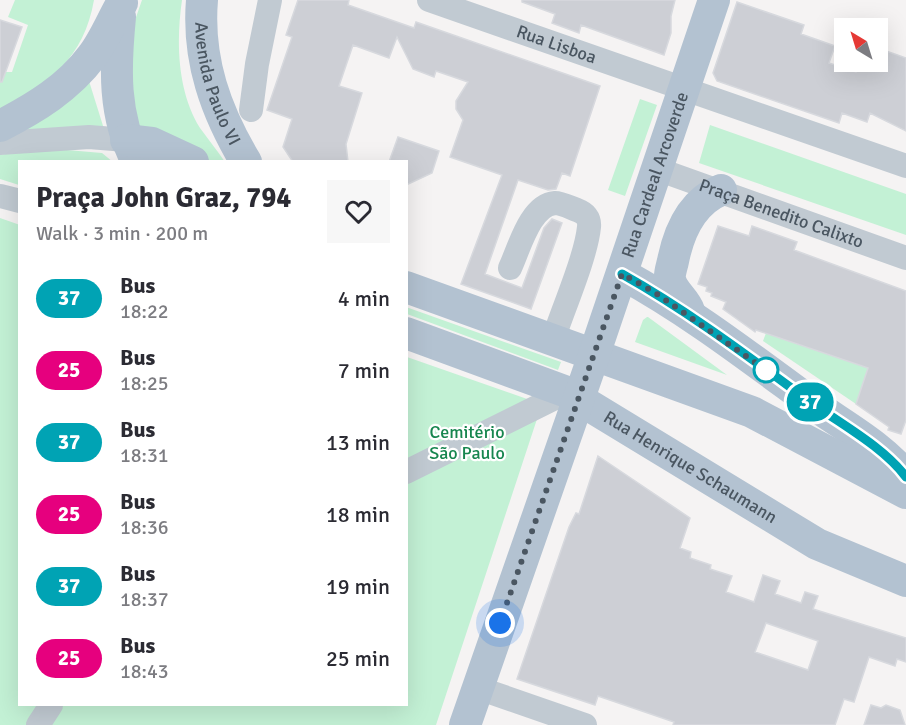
<!DOCTYPE html>
<meta charset="utf-8">
<style>
body{margin:0;font-family:Signika,sans-serif;background:#f7f7f7;color:#2b2b33;height:100vh;display:flex;flex-direction:column;font-size:22px;white-space:nowrap}
*{box-sizing:border-box;margin:0}
p{font-size:20px;color:#7c7c81}
.icon{flex:none;width:33px;height:33px;fill:none;stroke:currentColor;stroke-width:2;stroke-linecap:round;stroke-linejoin:round}
.map{position:relative;flex:1;overflow:hidden}
.details{position:absolute;left:18px;top:160px;width:390px;height:546px;display:flex;flex-direction:column;background:#fff;border-radius:0px;box-shadow:0 6px 24px #0002}
.details>*{flex:none}
.badge{padding:0 12px;border-radius:20px;font-size:21px;line-height:39px}
.needle{width:39px;rotate:322deg}
.controls{position:absolute;left:834px;top:18px;display:grid;gap:12px}
.controls a{display:grid;place-items:center;width:54px;height:54px;border-radius:0px;background:#fff;box-shadow:0 6px 24px #0002;font-size:30px}
.you{position:absolute;width:30px;height:30px;margin:-15px;border:4px solid #fff;border-radius:50%;background:#1a73e8;box-shadow:0 0 0 9px #1a73e833}
.map>.badge{position:absolute;translate:-50% -50%;box-shadow:0 0 0 3px #fff}
.round{display:grid;place-items:center;flex:none;width:63px;height:63px;border-radius:0px;background:#f7f7f7}
.overview{display:flex;align-items:center;justify-content:space-between;height:102px;padding:0 18px}
h1{font-size:28px;font-weight:700;line-height:45px}
ul{padding:0;list-style:none}
li{display:flex;align-items:center;gap:18px;height:72px;padding:0 18px}
li div{flex:1}
li b{display:block;font-size:22px}
li em{font-style:normal}
li .badge{min-width:66px;font-weight:700;text-align:center}
.map>svg:first-child{display:block}
.green{fill:#c3f1d5}
.building{fill:#cdcfd5;stroke:#d7d9de;stroke-width:1.5;fill-rule:evenodd}
.lines{fill:none;stroke-linecap:round;stroke-linejoin:round}
.minor{stroke:#c1cad2;stroke-width:24}
.major{stroke:#b3c2d1;stroke-width:32}
.line-casing{stroke:#fff;stroke-width:14}
.line{stroke:#00a3b4;stroke-width:9}
.walk{stroke:#4a5661;stroke-width:6;stroke-dasharray:0 10.8}
.stop-dot{fill:#fff;stroke:#00a3b4;stroke-width:3}
.labels{text-anchor:middle;stroke-width:4.5;stroke-linejoin:round;paint-order:stroke}
.street-label{font-size:18px;fill:#4a5661;stroke:#fff}
.park-label{font-size:18px;fill:#17864f;stroke:#fff}
</style>
<div class="map">
<svg width="906" height="725" viewBox="0 0 906 725">
<rect width="100%" height="100%" fill="#f5f3f3"/>
<path class="green" d="M15 0H94C84 58 49 84 0 111V72H12L28 25 8 17Z
M142 0H182C176 41 177 91 200 128 208 139 217 150 225 162H211L184 141 138 127 129 90 134 23Z
M89 81 104 129 20 135 16 126Z
M640 99 657 105 625 196 608 190Z
M710 125 906 194V235L699 163Z
M67 150 102 153 113 162H20L19 185 0 179V155L21 151Z
M0 218 20 225V705H406L407 357 530 400 538 416 436 725H0Z
M406 307 561 362 558 370 407 314Z
M647 317H648L727 375 635 342 643 320Z
M766 333 868 368 856 404 763 341Z"/>
<path class="building" d="M298 0H349L348 5 414 28 416 22 600 86 570 176 562 173 556 189 548 190 518 180 485 274 522 288 544 228 552 219 562 223 531 309 461 284 502 175 450 157 463 120 456 109V101L468 82 436 71 434 77 413 69 397 37 389 58 353 45 339 86 362 93 346 144 348 162H293L283 147 292 119 267 110 292 37 286 35Z
M522 0H675L671 16V33L664 55 581 25 579 33 552 23 555 14 522 2Z
M737 2 804 25 801 34 835 46 829 63 856 72 860 62H878V48L906 58V131L870 113 867 122 842 113 839 123 717 81 713 73Z
M0 20 22 27 2 82H0Z
M398 137 439 151 432 173 406 185V162H389Z
M718 226 749 236 752 226 797 242 794 250 906 291V420L901 434 888 430 889 427 856 404 868 368 756 330 755 332 723 309 726 302 711 296 712 293 706 291 707 287 698 284Z
M598 456 690 518 680 548 691 552 690 558 711 565 710 569 732 576 726 592 754 602 763 575 780 581 775 594 801 603 805 592 818 596 813 609 906 638V662L897 659 895 666 869 657 854 702 844 699 835 725H673L674 722 598 696 595 705 517 679 569 527 576 513 579 514ZM766 623 818 641 808 670 755 652Z
M871 705 881 708 886 705 900 710 905 725H864Z"/>
<g class="lines">
<g class="minor">
<path id="s1" d="M429 0 906 166"/>
<path d="M251 110 257 64 270 0"/>
<path d="M0 143 89 137 126 140"/>
<path id="s2" d="M657 169 906 258"/>
<path d="M0 196 20 201"/>
<path d="M510 268C519 249 530 205 555 203 562 203 571 208 577 210 585 213 590 218 589 227 586 257 563 309 553 340"/>
<path d="M406 472 567 392"/>
<path d="M478 688 585 725"/>
<path d="M38 725 51 705"/>
</g>
<g class="major">
<path id="s3" d="M202 0C197 60 216 112 246 162"/>
<path d="M120 17C115 68 113 115 137 162"/>
<path d="M0 126C35 108 68 88 92 56 104 41 112 20 122 3"/>
<path d="M126 140 152 143 193 162"/>
<path d="M622 274C690 311 753 360 816 406 846 427 884 448 906 477"/>
<path d="M406 287 752 412 906 493"/>
<path d="M689 311C685 299 672 292 670 279 669 274 672 266 673 261 679 231 692 202 721 190"/>
<path id="s4" d="M406 333 567 392 817 544 906 581"/>
<path id="s5" d="M465 725 594 355 714 0"/>
</g>
</g>
<g class="lines">
<g class="line-casing">
<path id="line" d="M622 274C690 312 753 360 816 406 846 427 884 448 906 477"/>
</g>
<use href="#line" class="line"/>
<path class="walk" d="M500 623 622 274 654 292 766 370"/>
</g>
<circle class="stop-dot" cx="766" cy="370" r="12"/>
<g class="labels">
<g class="street-label">
<text dy="6" stroke="none"><textPath href="#s1" startOffset="135">Rua Lisboa</textPath></text>
<text dy="6" stroke="none"><textPath href="#s3" startOffset="86">Avenida Paulo VI</textPath></text>
<text dy="6" stroke="none"><textPath href="#s5" startOffset="582">Rua Cardeal Arcoverde</textPath></text>
<text dy="6" stroke="none"><textPath href="#s2" startOffset="132">Praça Benedito Calixto</textPath></text>
<text dy="6" stroke="none"><textPath href="#s4" startOffset="316">Rua Henrique Schaumann</textPath></text>
</g>
<g class="park-label">
<text x="467" y="438">Cemitério<tspan x="467" dy="21">São Paulo</tspan></text>
</g>
</g>
</svg>
<div class="controls">
<a><svg class="needle" viewBox="-14 -14 28 28"><path d="M0-13l5 13h-10z" fill="#e53935"/><path d="M0 13l5-13h-10z" fill="#7c7c81"/></svg></a>
</div>
<div class="you" style="left:500px;top:623px"></div>
<b class="badge" style="left:810px;top:402px;background:#00a3b4;color:#fff">37</b>
<section class="details">
<div class="overview"><div><h1>Praça John Graz, 794</h1><p>Walk · 3 min · 200 m</p></div><a class="round"><svg class="icon" aria-label="heart" viewBox="0 0 24 24"><path d="M12 20l-8-8c-3-5 5-10 8-4 3-6 11-1 8 4z"/></svg></a></div>
<ul>
<li><span class="badge" style="background:#00a3b4;color:#fff">37</span><div><b>Bus</b><p>18:22</p></div><em>4 min</em></li>
<li><span class="badge" style="background:#e6007e;color:#fff">25</span><div><b>Bus</b><p>18:25</p></div><em>7 min</em></li>
<li><span class="badge" style="background:#00a3b4;color:#fff">37</span><div><b>Bus</b><p>18:31</p></div><em>13 min</em></li>
<li><span class="badge" style="background:#e6007e;color:#fff">25</span><div><b>Bus</b><p>18:36</p></div><em>18 min</em></li>
<li><span class="badge" style="background:#00a3b4;color:#fff">37</span><div><b>Bus</b><p>18:37</p></div><em>19 min</em></li>
<li><span class="badge" style="background:#e6007e;color:#fff">25</span><div><b>Bus</b><p>18:43</p></div><em>25 min</em></li>
</ul>
</section>
</div>
